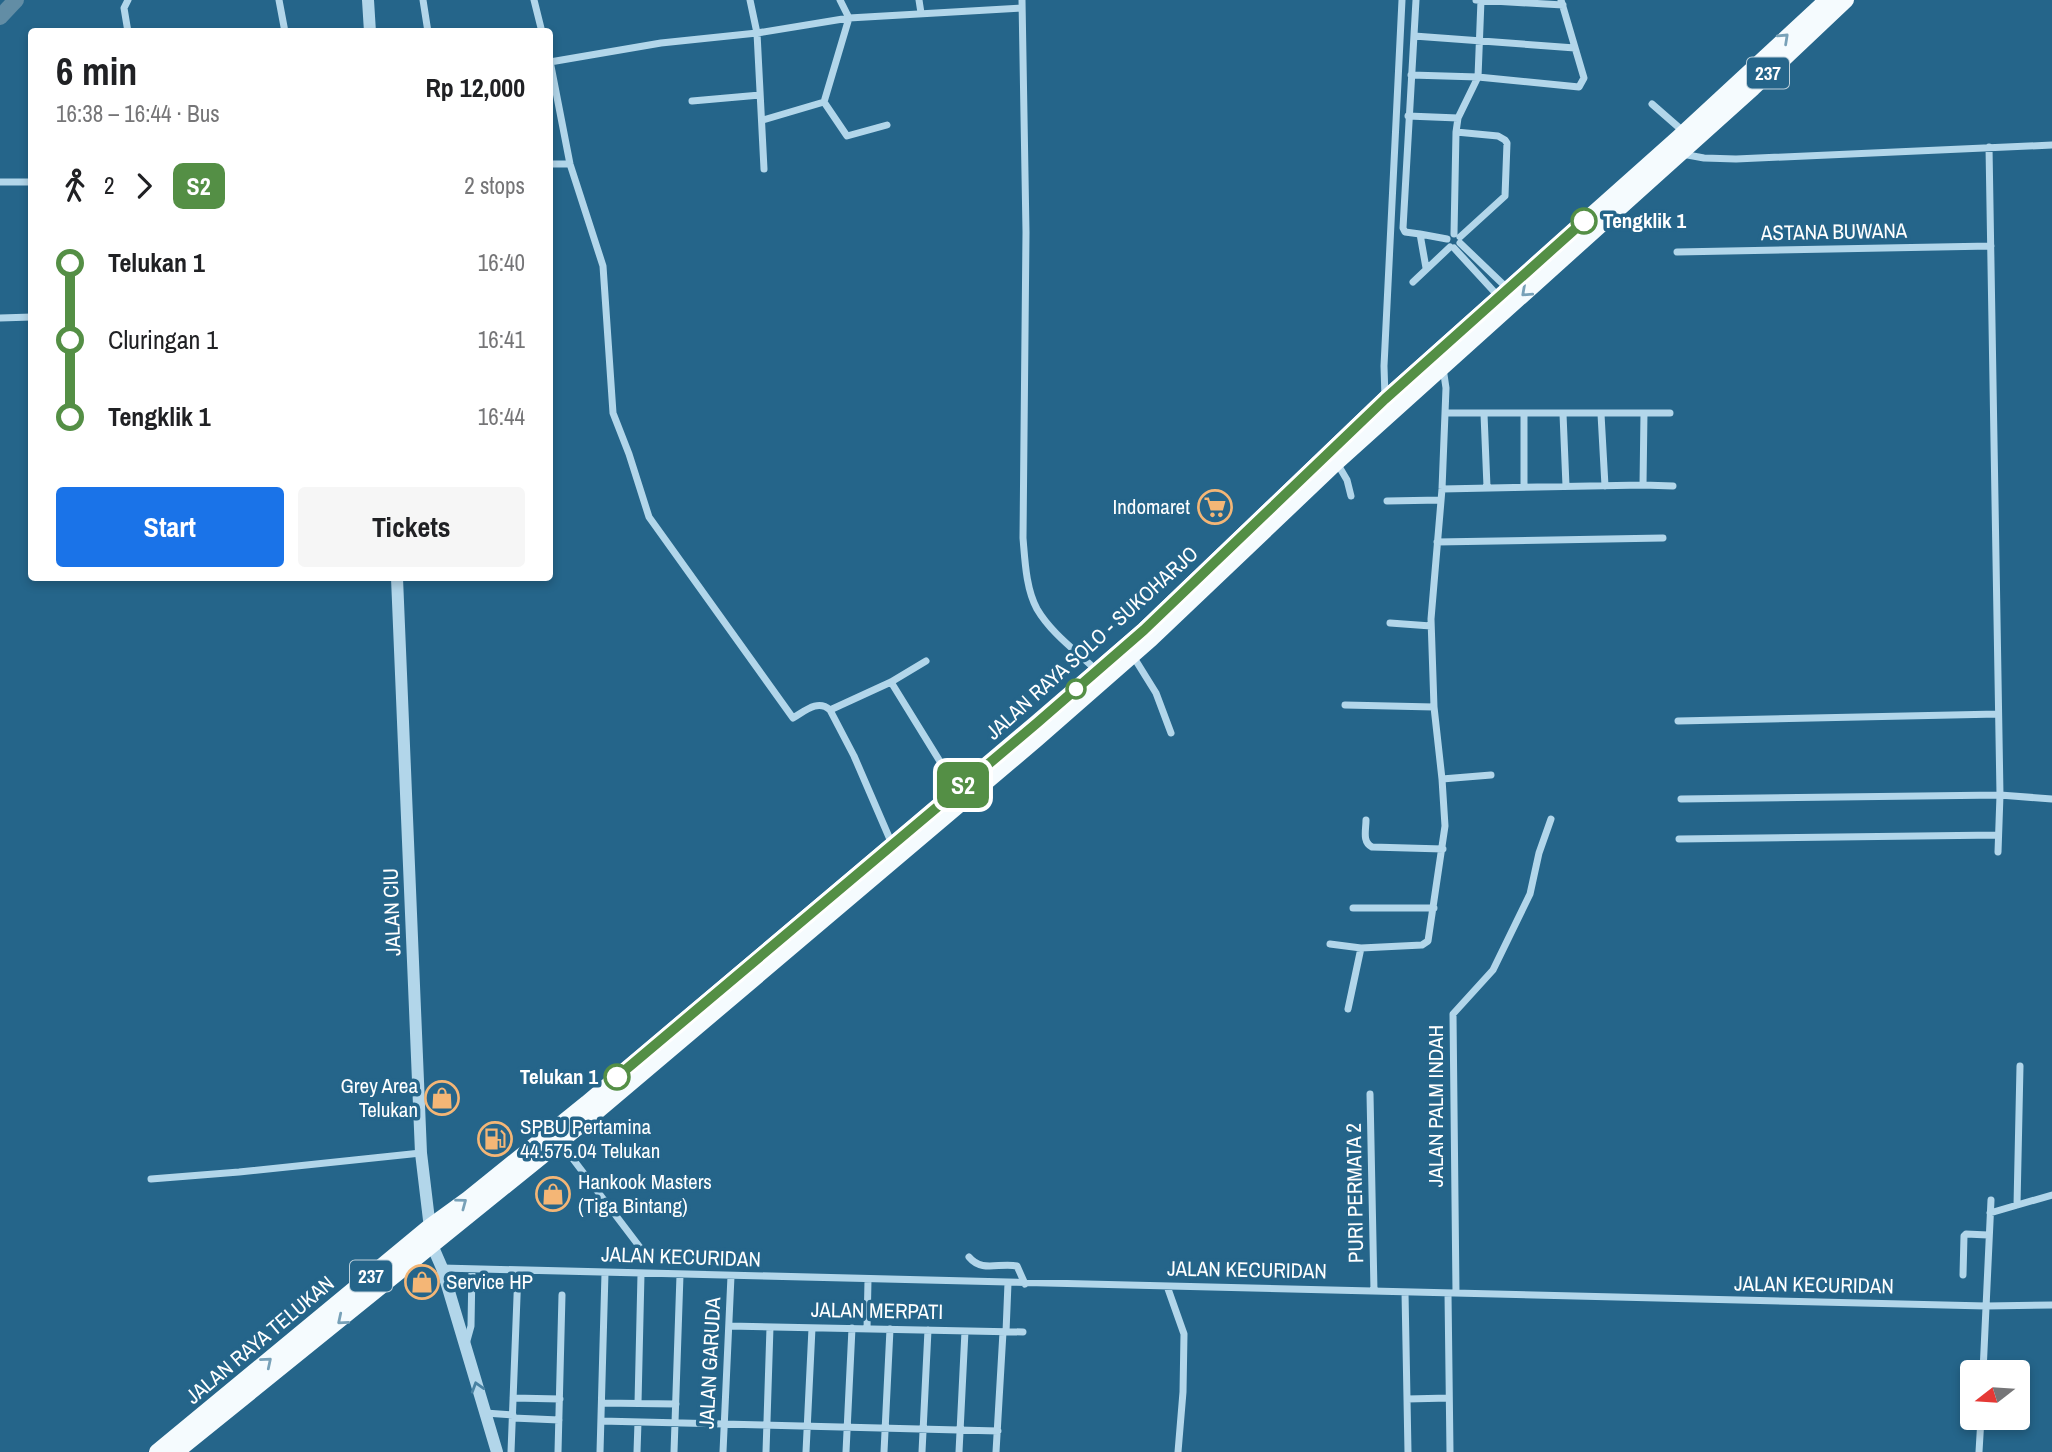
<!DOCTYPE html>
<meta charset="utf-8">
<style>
body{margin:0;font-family:"Archivo Narrow",sans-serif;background:#f6f6f6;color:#202124;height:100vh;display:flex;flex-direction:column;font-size:26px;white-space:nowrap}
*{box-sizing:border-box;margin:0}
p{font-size:23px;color:#757577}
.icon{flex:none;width:38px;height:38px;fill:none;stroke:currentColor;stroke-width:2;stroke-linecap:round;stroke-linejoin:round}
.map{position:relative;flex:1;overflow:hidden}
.sheet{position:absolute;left:28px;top:28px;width:525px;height:553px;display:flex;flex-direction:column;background:#fff;border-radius:7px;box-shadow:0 4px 10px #0003}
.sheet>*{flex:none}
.badge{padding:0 14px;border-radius:10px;font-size:24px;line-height:46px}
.needle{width:46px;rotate:253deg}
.controls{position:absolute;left:1960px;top:1360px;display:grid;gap:14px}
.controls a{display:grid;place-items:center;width:70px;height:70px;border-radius:7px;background:#fff;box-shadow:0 4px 10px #0003;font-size:35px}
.map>.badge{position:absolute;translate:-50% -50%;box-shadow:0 0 0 4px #fff}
.legs{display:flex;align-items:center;gap:10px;height:77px;padding:0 28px;font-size:23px}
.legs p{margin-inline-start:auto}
.headline{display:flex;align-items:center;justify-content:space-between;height:119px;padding:0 28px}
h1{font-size:38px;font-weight:800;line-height:52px}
.button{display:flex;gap:14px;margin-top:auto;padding:14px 28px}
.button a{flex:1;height:80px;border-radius:7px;background:#1a73e8;color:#fff;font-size:28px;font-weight:800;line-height:80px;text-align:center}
.button a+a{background:#f6f6f6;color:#202124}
ul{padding:0 28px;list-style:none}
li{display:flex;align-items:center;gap:24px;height:77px;font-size:26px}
li i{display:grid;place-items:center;width:10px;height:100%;margin:0 9px;background:currentColor}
li i::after{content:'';width:18px;height:18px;margin:-9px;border:5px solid;border-radius:50%;background:#fff}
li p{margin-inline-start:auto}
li:first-child i{background:linear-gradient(#0000 50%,currentColor 0)}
li:last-child i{background:linear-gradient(currentColor 50%,#0000 0)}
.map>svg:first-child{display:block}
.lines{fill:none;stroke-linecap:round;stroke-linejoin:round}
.river{stroke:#628da5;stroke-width:16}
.minor{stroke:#b2d6ea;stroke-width:7}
.tertiary{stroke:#b2d6ea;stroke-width:12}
.primary{stroke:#f5fbfe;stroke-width:16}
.oneway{stroke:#78a1b8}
.oneway2{stroke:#4881a2}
.line-1-casing{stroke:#fff;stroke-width:16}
.line-1{stroke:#548f45;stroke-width:10}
.stop-1-dot{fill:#fff;stroke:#548f45;stroke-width:3.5}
.labels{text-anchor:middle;stroke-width:7;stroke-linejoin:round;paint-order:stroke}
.shield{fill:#25658a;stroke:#bed1dc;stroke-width:2}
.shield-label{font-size:19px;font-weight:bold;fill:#fff}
.stop-label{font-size:21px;font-weight:bold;fill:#fff;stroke:#25658a;text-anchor:start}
.street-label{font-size:21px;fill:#fff;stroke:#25658a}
.poi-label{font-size:21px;fill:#fff;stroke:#25658a;text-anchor:start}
</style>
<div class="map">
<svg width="2052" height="1452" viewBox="0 0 2052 1452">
<rect width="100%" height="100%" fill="#25658a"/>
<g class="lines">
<path class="river" d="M0 17 16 0"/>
<path class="minor" d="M128 0 124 8 128 32
M279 0 285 32
M423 0 428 32
M534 0 542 32
M750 0 757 33 764 169
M919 0 921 13
M1022 0 1026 232 1023 538C1025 561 1026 589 1037 609 1051 633 1076 651 1096 670
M1416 0 1403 228 1405 232 1420 234
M1476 0 1563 5
M1414 36 1575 48
M550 61 570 164 603 266 613 413 629 454 649 517 793 718C805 711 818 699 830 710L854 756 892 844
M550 62 661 43 757 33 849 18 1022 8
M1411 75 1478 77 1579 87 1584 78 1561 0
M692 101 760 95
M824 102 849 18 840 0
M824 102 847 136 887 125
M1652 104 1684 132
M1408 116 1458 118
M763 120 824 102
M1456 132 1498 136 1505 140 1507 143 1505 196 1460 237
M1989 147 2000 795 1998 852
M1682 154 1704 158 1736 159 2052 145
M550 164H570
M0 182H32
M1454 234 1456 132 1458 118 1478 77 1481 0
M1460 243 1508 289
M1454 248 1499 297
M1677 252 1991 246
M1426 268 1420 234 1447 239
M1413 282 1450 247
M0 318 32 317
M1385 398 1384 366 1402 0
M1445 413H1670
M1484 414 1487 487
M1524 414V487
M1563 414 1566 486
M1601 414 1605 486
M1337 463 1347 480 1351 496
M1643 485 1673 486
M1442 489 1643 485 1644 413
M1387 501 1441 500
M1437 542 1663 538
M1390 623 1431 626
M1133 656 1156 693 1171 733
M891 682 957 789
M1345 705 1434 707
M830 710 891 682 926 661
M1678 721 1998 714
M1442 779 1491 775
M1681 799 2000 795 2052 799
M1366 820C1366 830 1362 842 1372 847L1443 849
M1679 839 1998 835
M1353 908H1434
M1330 944 1361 948 1422 945 1428 941 1445 826 1442 779 1434 707 1431 619 1442 489 1446 388 1443 368
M1348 1009 1361 948
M1370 1094 1374 1291
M560 1142 642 1250
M151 1179 239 1172 421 1153
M2017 1205 2020 1066
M1990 1213 2052 1195
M969 1257C982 1273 1000 1262 1017 1266L1025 1284
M442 1268 1986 1306 2052 1305
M1963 1275 1964 1236 1966 1234 1988 1235
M1167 1286 1184 1334 1183 1392 1178 1452
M1405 1292 1408 1452
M1448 1293 1450 1452
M1456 1293 1453 1014 1493 970 1530 894 1539 853 1551 819
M729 1326 1023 1332
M867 1329 868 1280
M1006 1332 1008 1283
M466 1344 471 1326 472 1269
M1983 1372 1991 1200
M513 1398 560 1399
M1407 1399 1449 1398
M602 1403 676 1404
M638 1403 641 1274
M485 1413 513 1415
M513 1418 559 1420
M601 1421 998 1431
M511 1452 518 1271
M558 1452 562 1295
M600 1452 605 1273
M637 1452 638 1422
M674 1452 680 1275
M723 1452 731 1276
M766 1452 770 1327
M806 1452 812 1328
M846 1452 852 1328
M884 1452 890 1329
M922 1452 928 1330
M959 1452 965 1331
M996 1452 1003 1332
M1979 1452 1981 1418"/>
<path class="tertiary" d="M368 0 370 32
M397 578 421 1153 432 1245 442 1268 497 1452"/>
<path class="primary" d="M157 1452 428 1228 468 1199 587 1103 1036 723 1144 630 1385 399 1678 138 1827 0
M176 1452 593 1115 1037 739 1151 639 1337 462 1753 88 1846 0"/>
</g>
<defs><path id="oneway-chevron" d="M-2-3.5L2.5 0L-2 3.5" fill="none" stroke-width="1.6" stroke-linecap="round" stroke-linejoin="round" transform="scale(1.75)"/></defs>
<g class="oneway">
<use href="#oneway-chevron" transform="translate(1784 38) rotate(-43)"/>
<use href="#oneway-chevron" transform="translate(1526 292) rotate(138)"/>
<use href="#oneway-chevron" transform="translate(462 1203) rotate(-37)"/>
<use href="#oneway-chevron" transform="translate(342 1320) rotate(140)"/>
<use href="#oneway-chevron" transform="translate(267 1362) rotate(-40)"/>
</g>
<use class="oneway2" href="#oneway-chevron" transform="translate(477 1387) rotate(-107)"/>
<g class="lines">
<g class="line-1-casing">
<path id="line-1" d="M617 1077 1037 723 1144 630 1385 399 1584 221"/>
</g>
<use href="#line-1" class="line-1"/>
</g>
<defs>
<g id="supermarket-ring" transform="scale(1.75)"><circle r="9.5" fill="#25658a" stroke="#f4b676" stroke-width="1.5"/><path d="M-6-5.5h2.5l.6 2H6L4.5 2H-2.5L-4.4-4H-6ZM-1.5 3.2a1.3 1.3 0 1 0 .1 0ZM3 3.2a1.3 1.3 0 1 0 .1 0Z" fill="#f4b676"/></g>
<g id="shop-ring" transform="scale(1.75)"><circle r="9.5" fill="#25658a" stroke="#f4b676" stroke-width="1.5"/><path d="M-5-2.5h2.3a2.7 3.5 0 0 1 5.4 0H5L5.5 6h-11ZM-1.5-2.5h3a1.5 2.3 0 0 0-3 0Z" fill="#f4b676"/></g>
<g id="fuel-ring" transform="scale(1.75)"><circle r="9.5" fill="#25658a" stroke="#f4b676" stroke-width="1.5"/><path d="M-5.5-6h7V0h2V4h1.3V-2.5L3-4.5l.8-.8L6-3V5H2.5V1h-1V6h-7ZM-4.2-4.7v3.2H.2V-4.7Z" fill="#f4b676"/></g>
</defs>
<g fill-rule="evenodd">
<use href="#supermarket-ring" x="1215" y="507"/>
<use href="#shop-ring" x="442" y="1098"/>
<use href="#fuel-ring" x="495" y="1139"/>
<use href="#shop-ring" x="553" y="1194"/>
<use href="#shop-ring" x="422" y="1282"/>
</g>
<g class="stop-1-dot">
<circle cx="1584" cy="221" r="12"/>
<circle cx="1076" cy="689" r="9"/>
<circle cx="617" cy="1077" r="12"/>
</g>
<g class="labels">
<g class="shield">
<rect x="1747" y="57.5" width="42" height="31" rx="5"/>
<rect x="350" y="1260.5" width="42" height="31" rx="5"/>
</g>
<g class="shield-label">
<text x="1768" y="80">237</text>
<text x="371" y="1283">237</text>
</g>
<g class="stop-label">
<text x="1603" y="228">Tengklik 1</text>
<text x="598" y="1084" text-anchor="end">Telukan 1</text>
</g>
<g class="street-label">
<text transform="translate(1834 232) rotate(-1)" y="7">ASTANA BUWANA</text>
<text transform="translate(1092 643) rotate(-42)" y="7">JALAN RAYA SOLO - SUKOHARJO</text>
<text transform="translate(392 912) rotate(-92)" y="7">JALAN CIU</text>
<text transform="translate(1436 1106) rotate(-90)" y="7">JALAN PALM INDAH</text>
<text transform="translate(1355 1193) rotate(-91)" y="7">PURI PERMATA 2</text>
<text transform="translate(681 1257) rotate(2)" y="7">JALAN KECURIDAN</text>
<text transform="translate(1247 1270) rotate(1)" y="7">JALAN KECURIDAN</text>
<text transform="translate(1814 1285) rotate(1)" y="7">JALAN KECURIDAN</text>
<text transform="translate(877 1311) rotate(1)" y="7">JALAN MERPATI</text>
<text transform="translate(260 1340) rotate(-40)" y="7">JALAN RAYA TELUKAN</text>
<text transform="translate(710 1363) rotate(-87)" y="7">JALAN GARUDA</text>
</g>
<g class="poi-label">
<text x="1190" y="514" text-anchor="end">Indomaret</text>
<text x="418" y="1093" text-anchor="end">Grey Area<tspan x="418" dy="24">Telukan</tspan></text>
<text x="520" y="1134">SPBU Pertamina<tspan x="520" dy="24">44.575.04 Telukan</tspan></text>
<text x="578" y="1189">Hankook Masters<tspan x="578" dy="24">(Tiga Bintang)</tspan></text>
<text x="446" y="1289">Service HP</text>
</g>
</g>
</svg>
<div class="controls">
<a><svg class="needle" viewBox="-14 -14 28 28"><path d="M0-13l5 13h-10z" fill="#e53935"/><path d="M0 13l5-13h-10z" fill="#757577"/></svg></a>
</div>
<b class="badge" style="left:963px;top:785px;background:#548f45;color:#fff">S2</b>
<section class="sheet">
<div class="headline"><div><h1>6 min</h1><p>16:38 – 16:44 · Bus</p></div><b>Rp 12,000</b></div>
<div class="legs"><svg class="icon" aria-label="walk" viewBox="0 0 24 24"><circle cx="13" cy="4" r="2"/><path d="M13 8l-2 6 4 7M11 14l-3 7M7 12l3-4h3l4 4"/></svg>2<svg class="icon" aria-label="forward" viewBox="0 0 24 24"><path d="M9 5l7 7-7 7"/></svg><b class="badge" style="background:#548f45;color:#fff">S2</b><p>2 stops</p></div>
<ul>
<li><i style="color:#548f45"></i><b>Telukan 1</b><p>16:40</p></li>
<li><i style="color:#548f45"></i><span>Cluringan 1</span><p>16:41</p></li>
<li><i style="color:#548f45"></i><b>Tengklik 1</b><p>16:44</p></li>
</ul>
<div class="button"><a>Start</a><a>Tickets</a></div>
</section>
</div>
